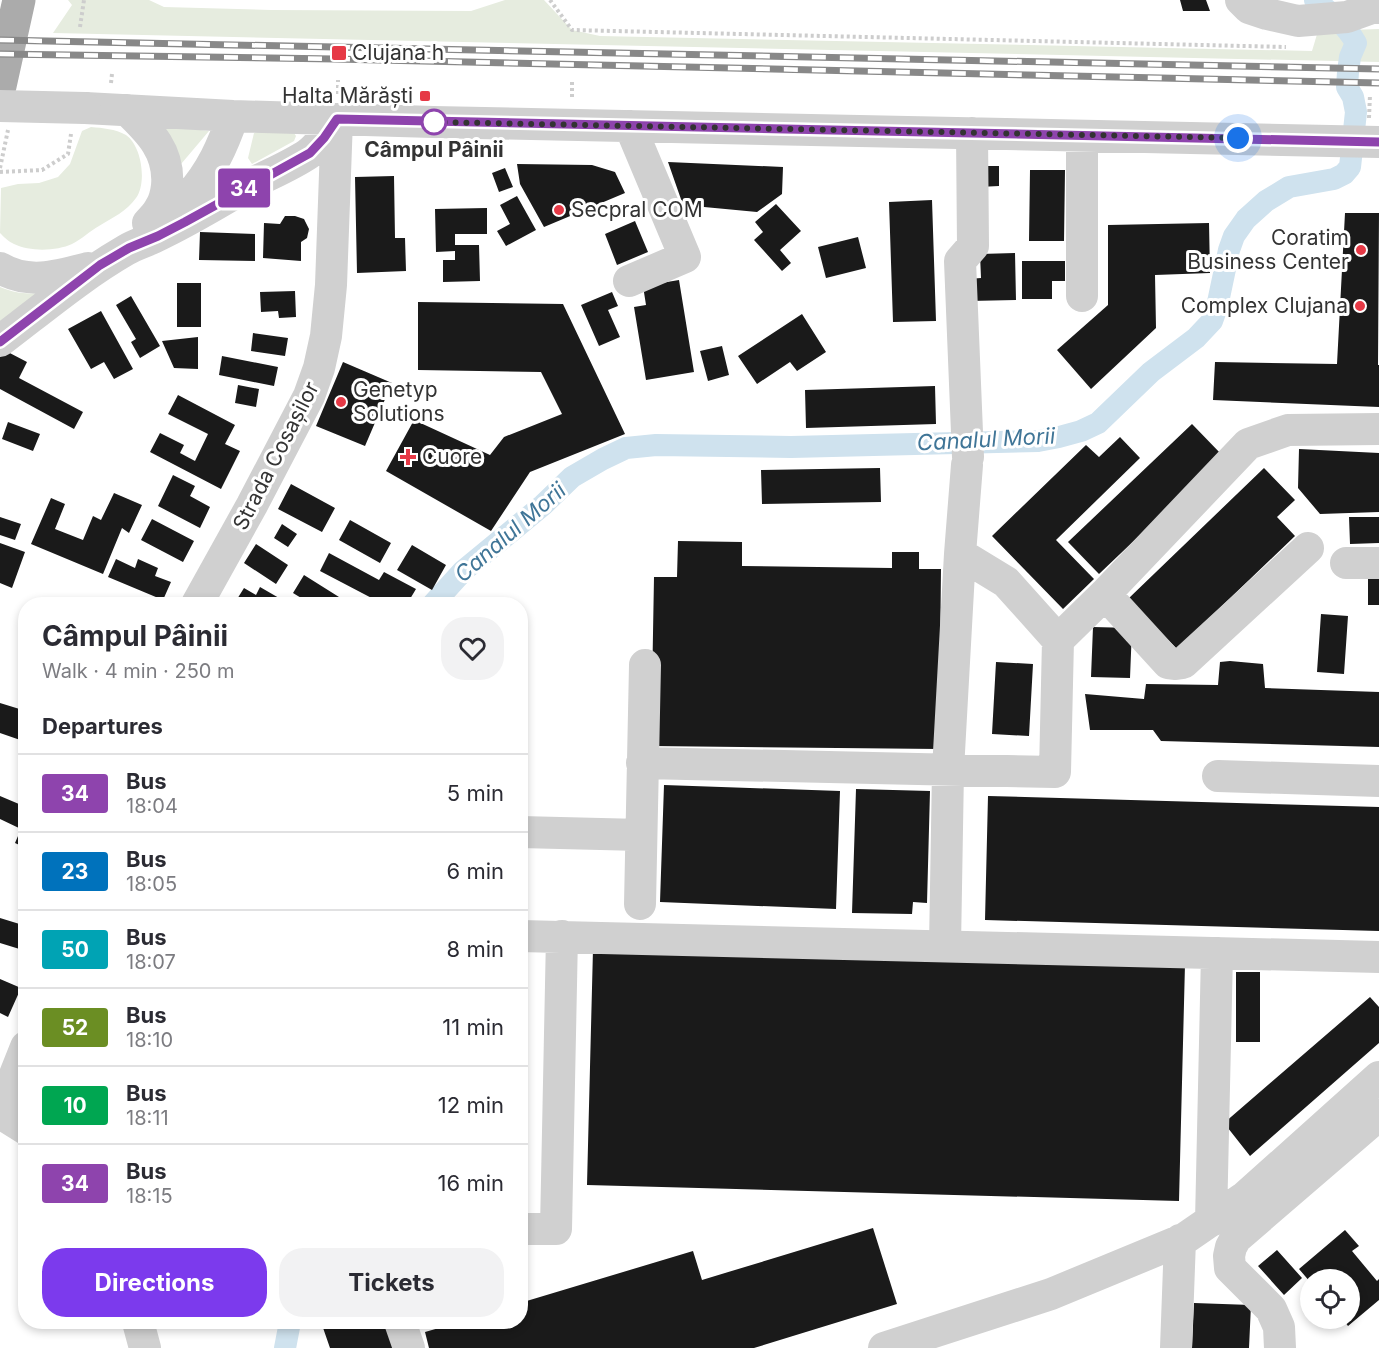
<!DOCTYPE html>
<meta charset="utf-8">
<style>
body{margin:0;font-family:Inter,sans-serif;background:#f2f2f3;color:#2b2b33;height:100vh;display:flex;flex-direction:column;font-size:22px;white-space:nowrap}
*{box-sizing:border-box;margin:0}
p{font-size:20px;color:#7c7c81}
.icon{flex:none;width:33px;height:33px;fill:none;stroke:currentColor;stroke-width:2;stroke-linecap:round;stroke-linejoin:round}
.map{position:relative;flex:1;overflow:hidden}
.panel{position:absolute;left:18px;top:597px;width:510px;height:732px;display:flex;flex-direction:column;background:#fff;border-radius:24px;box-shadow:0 3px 9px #0003}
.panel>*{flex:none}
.badge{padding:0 12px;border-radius:4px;font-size:21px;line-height:39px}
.buttons{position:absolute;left:1300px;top:1269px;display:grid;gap:12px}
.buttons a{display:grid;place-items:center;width:60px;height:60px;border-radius:50%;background:#fff;box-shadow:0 3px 9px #0003;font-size:30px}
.you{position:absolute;width:30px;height:30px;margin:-15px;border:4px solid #fff;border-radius:50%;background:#1a73e8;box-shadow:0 0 0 9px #1a73e833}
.map>.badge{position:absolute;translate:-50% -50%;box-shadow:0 0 0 3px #fff}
h2{padding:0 24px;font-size:22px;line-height:54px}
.round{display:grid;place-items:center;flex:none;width:63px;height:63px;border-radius:24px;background:#f2f2f3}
.summary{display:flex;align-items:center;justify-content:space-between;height:102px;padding:0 24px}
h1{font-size:28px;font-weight:700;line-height:45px}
.action{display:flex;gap:12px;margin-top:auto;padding:12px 24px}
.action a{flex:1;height:69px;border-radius:24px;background:#7c3aed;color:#fff;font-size:24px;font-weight:700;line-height:69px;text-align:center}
.action a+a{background:#f2f2f3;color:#2b2b33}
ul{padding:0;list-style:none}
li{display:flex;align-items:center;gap:18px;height:78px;padding:0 24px;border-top:2px solid #e1e1e2}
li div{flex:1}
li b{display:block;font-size:22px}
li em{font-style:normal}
li .badge{min-width:66px;font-weight:700;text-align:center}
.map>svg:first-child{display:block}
.green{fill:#e6ecdf}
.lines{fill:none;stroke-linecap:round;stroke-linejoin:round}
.canal{stroke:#cfe2ee;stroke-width:22}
.building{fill:#1a1a1a}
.path{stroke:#cdcdcd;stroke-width:4;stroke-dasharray:3 3;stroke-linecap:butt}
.minor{stroke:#d0d0d0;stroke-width:32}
.major{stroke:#ababab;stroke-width:33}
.rail-casing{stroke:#888;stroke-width:7}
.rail{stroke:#fff;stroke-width:4.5;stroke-dasharray:14;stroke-linecap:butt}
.minor-bridge{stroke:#d0d0d0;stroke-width:32}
.line-casing{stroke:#fff;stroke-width:14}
.line{stroke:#8e44ad;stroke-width:9}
.walk{stroke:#333;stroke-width:6;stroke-dasharray:0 10.8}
.poi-dot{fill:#e63946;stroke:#fff;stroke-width:2}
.stop-dot{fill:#fff;stroke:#8e44ad;stroke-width:3}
.labels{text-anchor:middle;stroke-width:6;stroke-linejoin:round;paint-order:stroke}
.poi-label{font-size:21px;fill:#333;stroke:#fff;text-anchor:start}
.stop-label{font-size:21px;font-weight:bold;fill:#333;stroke:#fff}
.street-label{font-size:21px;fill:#333;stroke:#fff}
.water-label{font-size:22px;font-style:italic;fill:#3f7597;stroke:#fff}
</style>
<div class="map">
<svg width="1379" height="1348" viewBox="0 0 1379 1348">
<rect width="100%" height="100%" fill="#fff"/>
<path class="green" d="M68 0H149L164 7 271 10 471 11 505 0H544L572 30 600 36 1312 51 1318 31 1379 29V62L53 33 72 5Z
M159 125 209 131 176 170Z
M91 127C103 128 115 129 126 135 142 146 147 183 136 198 127 211 112 218 99 226 90 231 82 239 72 244 57 251 30 252 14 244 9 242 4 237 0 233L1 188 18 184 39 183 58 177 70 164 82 131Z
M260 131 294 133 296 136 294 141 252 164 248 158 254 133Z
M0 287C20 295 29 294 50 292L0 325Z"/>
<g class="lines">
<path class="canal" d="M433 604 463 571 543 505 572 477 603 459 626 448 656 445 791 447 1038 441 1059 437 1081 431 1098 423 1151 372 1196 338 1212 321 1217 307 1229 250 1234 236 1246 219 1266 201 1289 187 1334 179 1344 174 1350 167 1356 112 1353 97 1347 87 1348 72 1350 57 1356 43C1346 25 1331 13 1315 0
M285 1348 290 1322"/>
</g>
<path class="building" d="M1180 0H1206L1210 11H1183Z
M668 162 783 167 782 194 757 212 683 205Z
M517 164 592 165 615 172 625 193 544 227 520 184Z
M979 166H999V186L979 187Z
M505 168 513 187 499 192 492 173Z
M1030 170H1065L1064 241H1029Z
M394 176 395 238H405L406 271 357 273 355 177Z
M517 196 536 230 506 246 497 231 510 224 500 205Z
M932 200 936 321 893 322 889 202Z
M776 204 801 231 780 250 791 263 782 271 754 240 763 232 755 222Z
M487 208V234H455V245H479L480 281 443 282V260H455V251L436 252 435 209Z
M1345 213H1379L1378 365H1379V407L1213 400 1215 362 1337 364Z
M285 216H295L304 219 309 229 307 238 301 242V261L263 258 264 223 280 224Z
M635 221 648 252 617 265 605 234Z
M1209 223 1210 273 1155 275 1156 328 1091 389 1057 350 1108 305V225Z
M200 232 255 234V261L199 260Z
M858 237 866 268 826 278 818 247Z
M1015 253 1016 300 969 301 968 279 981 278 980 254Z
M1022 261H1065V281H1052V299H1022Z
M679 280 694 372 646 380 634 307 646 305 643 286Z
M177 283H201V327H177Z
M295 291 296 317 279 318 278 311 261 312 260 292Z
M612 292 618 306 608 310 620 337 599 346 581 305Z
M131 296 160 346 140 358 131 342 136 339 116 305Z
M418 302 563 304 625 434 530 472 491 531 386 471 414 420 490 455 504 437 562 414 541 372 418 370Z
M101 311 133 369 114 379 104 362 91 369 68 329Z
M802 314 826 352 797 371 790 362 757 384 738 356Z
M253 333 288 338 285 356 251 351Z
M198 337V369L174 368 162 341Z
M722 346 729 375 708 381 700 351Z
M4 350 27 362 19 378 83 412 74 429 0 389V357Z
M222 356 278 367 274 386 219 375Z
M343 362 392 383 365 446 316 426Z
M238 385 259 389 256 407 235 403Z
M935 386 936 424 806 428 805 390Z
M178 395 235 425 225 444 240 451 221 489 150 452 160 433 184 445 180 453 195 461 208 434 168 414Z
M8 422 40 434 33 451 2 439Z
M1192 424 1223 456 1099 574 1068 542Z
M1120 437 1140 458 1056 540 1094 579 1063 609 992 536 1086 445 1099 457Z
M1299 449 1379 453V512L1320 514 1298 488Z
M880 468 881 502 762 504 761 470Z
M1264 468 1295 500 1277 517 1295 536 1177 649 1128 599Z
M173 475 195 486 190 496 210 507 200 528 158 506Z
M291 484 335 508 322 532 278 509Z
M114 493 142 505 129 533 122 528 103 574 31 544 51 498 65 504 55 529 83 540 93 516 101 520Z
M0 517 21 524 15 540 0 535Z
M1349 517H1379V543L1350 544Z
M152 519 194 541 183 562 141 540Z
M350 520 391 543 380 563 339 540Z
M282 524 297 534 288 547 274 538Z
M678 541 742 542V566L892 568V552H919V569H941L939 749 651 746 654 577H677Z
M0 543 25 552 12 588 0 583Z
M256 544 288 565 276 584 244 563Z
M412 545 446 565 432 590 397 570Z
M329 553 379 580 384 572 416 589 407 604H383L320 571Z
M116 559 135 568 138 559 158 568 155 576 171 582 163 600 108 577Z
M304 575 339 597 334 604H311L293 593Z
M1368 579H1379V605H1368Z
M260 587 279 598 275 604H234L244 588 256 595Z
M1321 614 1348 616 1344 674 1317 672Z
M1093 627 1132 628 1130 678 1091 677Z
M1230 661 1263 664 1265 688 1379 692V747L1161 741 1153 730H1090L1085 694 1144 699 1146 684 1218 685 1220 662Z
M996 662 1033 664 1029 736 992 734Z
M0 703 26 711V742L0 733Z
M664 785 840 791 836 909 660 902Z
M856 789 930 791 927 903 913 902 912 914 852 913Z
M0 796 26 807V848L15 843 21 829 0 819Z
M988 796 1379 807V931L985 920Z
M0 918 26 926V951L0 943Z
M593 949 1185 964 1179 1201 587 1185Z
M1236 972H1260V1042H1236Z
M0 979 21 988 8 1017 0 1013Z
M1370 997 1379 1007V1043L1250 1156 1224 1123Z
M873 1228 897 1304 754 1348H429L425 1332 460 1322H520V1303L693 1251 702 1280Z
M1345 1230 1359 1246 1352 1251 1377 1281 1379 1279V1300L1348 1326 1342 1318H1350V1280H1311V1283L1299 1269Z
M1277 1250 1302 1278 1284 1295 1258 1266Z
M1194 1303 1251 1305 1249 1348H1192Z
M321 1322H389L397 1348H330Z"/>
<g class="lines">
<path class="path" d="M550 0 572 30 1286 47
M80 27 84 0
M572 82V99
M111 83 112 74
M338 94V80
M1369 118 1370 95
M0 168 8 130
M0 172 42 170 68 154 71 134"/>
<path class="minor" d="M1241 0 1249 8 1267 14 1298 21 1347 17 1372 8H1379
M85 108 233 116 433 122 1379 142
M127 110C150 132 170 152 167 186 166 194 164 202 160 208 157 214 152 219 148 223
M162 220C171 212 182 204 190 195 211 172 223 145 233 116
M0 268C28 285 58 276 88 268
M629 281 685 257 630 126
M1082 296V136
M0 341C41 310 81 276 126 250 136 244 148 241 159 235 191 220 221 201 251 184 270 174 290 166 308 154 320 145 329 131 337 119
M968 457 960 261 973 246 972 133
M960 554 1006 582 1058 640 1105 594 1248 444 1288 430 1379 429
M1346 563H1379
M1105 594 1168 663 1176 664 1183 663 1308 548
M197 604 252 505 309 396 319 368 326 336 331 285 337 119
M642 763 1055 772 1058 640
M1218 776 1379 781
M520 832 641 835
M640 904 645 665
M520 936 1379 957
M945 946 948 770 960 554 967 465
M0 1112 26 1047
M0 1113 26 1129
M1211 1221 1217 953
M520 1229H556L562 936
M138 1322 145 1348
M400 1322 409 1348
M884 1348 1051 1294 1184 1239 1245 1197 1379 1077
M1176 1348 1180 1240
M1280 1348 1279 1327 1271 1309 1230 1268 1229 1256 1231 1247 1236 1238 1379 1115"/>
<path class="major" d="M0 86 19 0"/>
<g class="rail-casing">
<path id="rail" d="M0 40 1379 69
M0 54 335 59 1379 83"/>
</g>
<use href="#rail" class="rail"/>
<path class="minor-bridge" d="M0 106 85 108"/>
</g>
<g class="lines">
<g class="line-casing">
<path id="line" d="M0 342 100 265 129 248 158 236 185 222 310 153 324 138 337 119 1379 142"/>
</g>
<use href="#line" class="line"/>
<path class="walk" d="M434 122 1238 138"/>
</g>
<g class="poi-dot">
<rect x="331" y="45" width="16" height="16" rx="3"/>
<rect x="419" y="90" width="12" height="12" rx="3"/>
<circle cx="559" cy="210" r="6"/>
<circle cx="1361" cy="250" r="6"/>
<circle cx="1360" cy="306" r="6"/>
<circle cx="341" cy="402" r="6"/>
<path d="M405 448h6v6h6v6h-6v6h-6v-6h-6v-6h6z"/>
</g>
<circle class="stop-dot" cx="434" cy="122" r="12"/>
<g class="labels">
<g class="poi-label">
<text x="352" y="60">Clujana h</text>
<text x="413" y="103" text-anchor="end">Halta Mărăști</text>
<text x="571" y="217">Secpral COM</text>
<text x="1349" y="245" text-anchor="end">Coratim<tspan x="1349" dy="24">Business Center</tspan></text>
<text x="1348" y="313" text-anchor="end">Complex Clujana</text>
<text x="353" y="397">Genetyp<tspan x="353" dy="24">Solutions</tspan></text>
<text x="422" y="464">Cuore</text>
</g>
<g class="stop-label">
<text x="434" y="157">Câmpul Pâinii</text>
</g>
<g class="street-label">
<text transform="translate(276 456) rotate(-63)" y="7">Strada Cosașilor</text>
</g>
<g class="water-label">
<text transform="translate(986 439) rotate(-3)" y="8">Canalul Morii</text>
<text transform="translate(510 532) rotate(-41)" y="8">Canalul Morii</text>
</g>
</g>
</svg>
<div class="buttons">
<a><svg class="icon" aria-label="locate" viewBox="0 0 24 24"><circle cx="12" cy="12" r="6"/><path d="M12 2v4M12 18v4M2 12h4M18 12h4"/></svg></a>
</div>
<div class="you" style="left:1238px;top:138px"></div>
<b class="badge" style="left:244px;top:188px;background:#8e44ad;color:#fff">34</b>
<section class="panel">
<div class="summary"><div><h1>Câmpul Pâinii</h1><p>Walk · 4 min · 250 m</p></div><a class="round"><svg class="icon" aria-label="heart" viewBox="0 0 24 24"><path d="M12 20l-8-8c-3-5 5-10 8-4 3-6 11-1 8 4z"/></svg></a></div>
<h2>Departures</h2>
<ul>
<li><span class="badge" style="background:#8e44ad;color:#fff">34</span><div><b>Bus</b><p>18:04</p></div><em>5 min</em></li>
<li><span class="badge" style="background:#0072bc;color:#fff">23</span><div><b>Bus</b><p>18:05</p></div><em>6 min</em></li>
<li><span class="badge" style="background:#00a3b4;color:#fff">50</span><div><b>Bus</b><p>18:07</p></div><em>8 min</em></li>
<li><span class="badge" style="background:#6b8e23;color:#fff">52</span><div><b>Bus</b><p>18:10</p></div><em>11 min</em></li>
<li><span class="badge" style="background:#00a651;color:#fff">10</span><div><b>Bus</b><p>18:11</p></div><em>12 min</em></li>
<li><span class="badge" style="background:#8e44ad;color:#fff">34</span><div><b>Bus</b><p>18:15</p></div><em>16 min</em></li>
</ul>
<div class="action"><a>Directions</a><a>Tickets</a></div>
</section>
</div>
